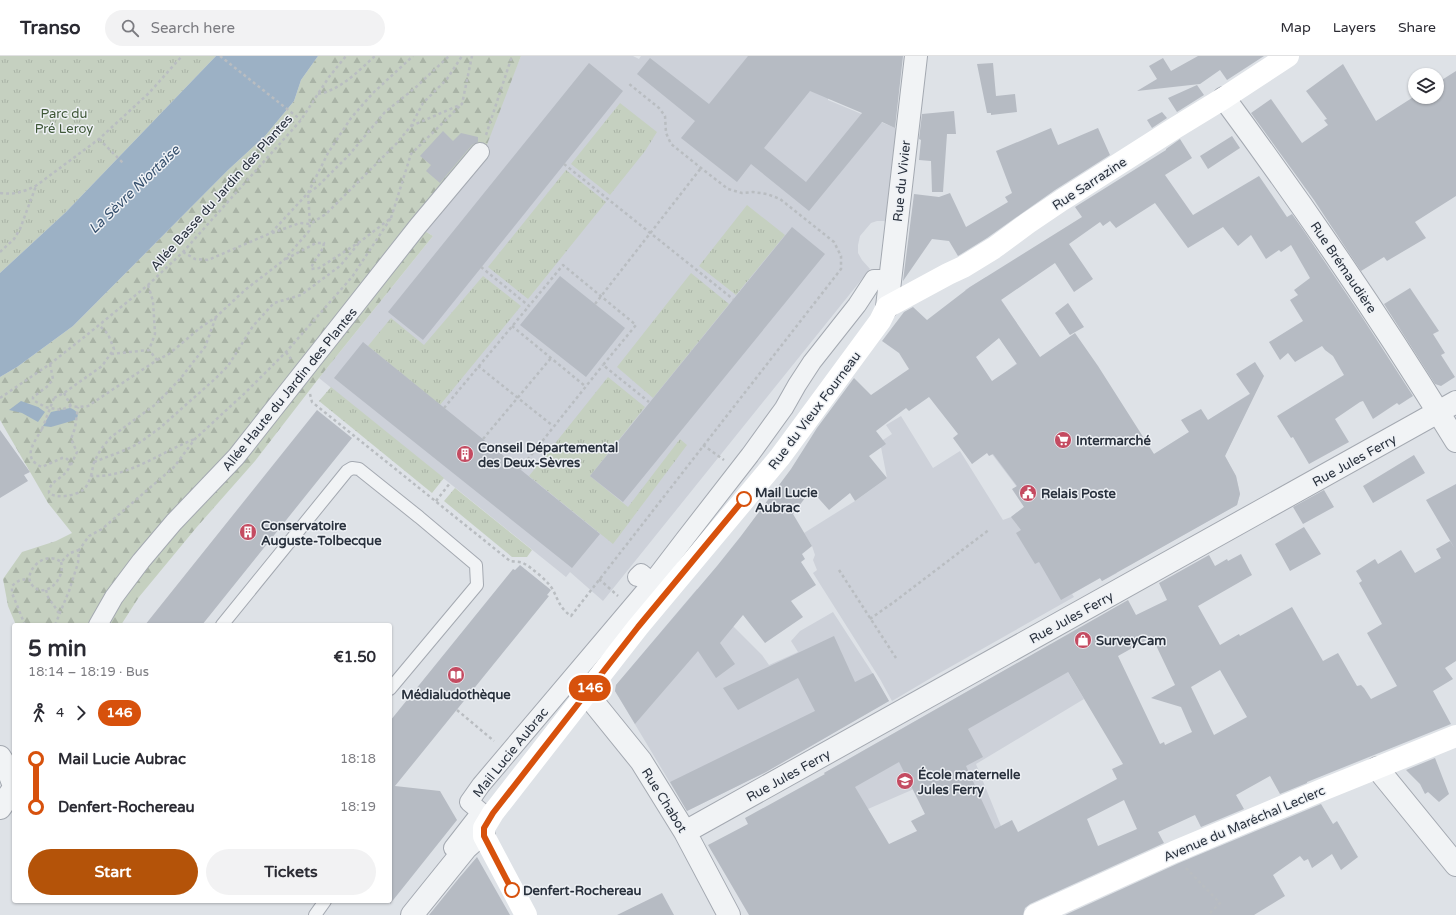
<!DOCTYPE html>
<meta charset="utf-8">
<style>
body{margin:0;font-family:"Varela Round",sans-serif;background:#f2f2f3;color:#2b2b33;height:100vh;display:flex;flex-direction:column;font-size:15px;white-space:nowrap}
*{box-sizing:border-box;margin:0}
p{font-size:13px;color:#7c7c81}
.icon{flex:none;width:22px;height:22px;fill:none;stroke:currentColor;stroke-width:2;stroke-linecap:round;stroke-linejoin:round}
.map{position:relative;flex:1;overflow:hidden}
.panel{position:absolute;left:12px;top:567px;width:380px;height:280px;display:flex;flex-direction:column;background:#fff;border-radius:4px;box-shadow:0 1px 3px #0004}
.panel>*{flex:none}
.badge{padding:0 8px;border-radius:13px;font-size:14px;line-height:26px}
.fabs{position:absolute;left:1408px;top:12px;display:grid;gap:8px}
.fabs a{display:grid;place-items:center;width:36px;height:36px;border-radius:50%;background:#fff;box-shadow:0 1px 3px #0004;font-size:20px}
.map>.badge{position:absolute;translate:-50% -50%;box-shadow:0 0 0 2px #fff}
.legs{display:flex;align-items:center;gap:6px;height:44px;padding:0 16px;font-size:13px}
.legs p{margin-inline-start:auto}
.overview{display:flex;align-items:center;justify-content:space-between;height:68px;padding:0 16px}
h1{font-size:22px;font-weight:700;line-height:30px}
.action{display:flex;gap:8px;margin-top:auto;padding:8px 16px}
.action a{flex:1;height:46px;border-radius:24px;background:#b45309;color:#fff;font-size:16px;font-weight:700;line-height:46px;text-align:center}
.action a+a{background:#f2f2f3;color:#2b2b33}
ul{padding:0 16px;list-style:none}
li{display:flex;align-items:center;gap:14px;height:48px;font-size:15px}
li i{display:grid;place-items:center;width:6px;height:100%;margin:0 5px;background:currentColor}
li i::after{content:'';width:10px;height:10px;margin:-5px;border:3px solid;border-radius:50%;background:#fff}
li p{margin-inline-start:auto}
li:first-child i{background:linear-gradient(#0000 50%,currentColor 0)}
li:last-child i{background:linear-gradient(currentColor 50%,#0000 0)}
header{display:flex;align-items:center;gap:24px;box-sizing:border-box;height:56px;padding:0 20px;background:#fff;border-bottom:1px solid #e1e1e2}
header strong{font-size:19px}
nav{display:flex;gap:22px;margin-inline-start:auto;font-size:14px}
.search{width:280px;height:36px;background:#f2f2f3;display:flex;align-items:center;gap:10px;box-sizing:border-box;padding:0 14px;border-radius:22px;color:#7c7c81;font-size:15px}
.map>svg:first-child{display:block}
.built{fill:#cdd1d9}
.grass{fill:url(#grass-tufts)}
.forest{fill:url(#forest-firs)}
.water{fill:#9cb1c5}
.building{fill:#b6bbc3;fill-rule:evenodd}
.lines{fill:none;stroke-linecap:round;stroke-linejoin:round}
.service-casing{stroke:#a4a9b1;stroke-width:14}
.pedestrian-casing{stroke:#a4a9b1;stroke-width:20}
.minor-casing{stroke:#a4a9b1;stroke-width:24}
.tertiary-casing{stroke:#a4a9b1;stroke-width:24}
.path{stroke:#b9bdc1;stroke-width:2.5;stroke-dasharray:3 3;stroke-linecap:butt}
.service{stroke:#f1f3f5;stroke-width:12}
.pedestrian{stroke:#f1f3f5;stroke-width:18}
.minor{stroke:#f1f3f5;stroke-width:22}
.tertiary{stroke:#f1f3f5;stroke-width:22}
.secondary{stroke:#fff;stroke-width:22}
.path-bridge{stroke:#b9bdc1;stroke-width:2.5;stroke-dasharray:3 3;stroke-linecap:butt}
.line-1-casing{stroke:#fff;stroke-width:9}
.line-1{stroke:#d7510c;stroke-width:6}
.stop-1-dot{fill:#fff;stroke:#d7510c;stroke-width:2}
.labels{text-anchor:middle;stroke-width:3;stroke-linejoin:round;paint-order:stroke}
.park-label{font-size:13px;fill:#3e5737;stroke:#eef1f5}
.street-label{font-size:13px;fill:#29313d;stroke:#eef1f5}
.poi-label{font-size:13px;font-weight:bold;fill:#29313d;stroke:#eef1f5;text-anchor:start}
.stop-label{font-size:13px;font-weight:bold;fill:#29313d;stroke:#eef1f5;text-anchor:start}
.water-label{font-size:14px;font-style:italic;fill:#36506d;stroke:#eef1f5}
</style>
<header>
<strong>Transo</strong>
<div class="search"><svg class="icon" aria-label="search" viewBox="0 0 24 24"><circle cx="10" cy="10" r="6"/><path d="M15 15l6 6"/></svg>Search here</div>
<nav><a>Map</a><a>Layers</a><a>Share</a></nav>
</header>
<div class="map">
<svg width="1456" height="859" viewBox="0 0 1456 859">
<defs>
<pattern id="grass-tufts" width="24" height="20" patternUnits="userSpaceOnUse"><rect width="24" height="20" fill="#c5d0c0"/><path d="M3 7l-1-3M5 7V3M7 7l1-3M15 17l-1-3M17 17v-4M19 17l1-3" fill="none" stroke="#a9b3a6"/></pattern>
<pattern id="forest-firs" width="22" height="20" patternUnits="userSpaceOnUse"><rect width="22" height="20" fill="#c5d0c0"/><path d="M5 1l3.5 6h-7zM16 11l3.5 6h-7z" fill="#a9b3a6"/></pattern>
</defs>
<rect width="100%" height="100%" fill="#dee2e7"/>
<path class="built" d="M521 0H633L639 3 641 0H861L828 41V44L900 74 890 168 884 165H877L871 167 860 180 858 189V197L862 204 870 213 603 545 570 516 566 521 319 322 433 180 423 174 507 34Z
M986 221 1043 306 1154 398 1254 335 1255 337 1225 400 1236 420 1240 438 1237 449 1128 510 1115 514 1117 517 1102 525 1100 522 1072 538 1074 541 936 619 892 645 880 623 813 517 817 514 813 504 815 499 812 490 804 477 855 445 887 422 880 386 892 378 886 369 901 360 933 412 960 395 1003 464 1011 461 1029 447 973 373 1024 338 1008 314 1017 307 965 234Z
M697 533 714 548 733 570 762 599 769 609 798 596 791 585 800 575 833 556 870 613 889 645 766 716 687 755 615 635 616 629Z
M1051 588 1084 643 976 708 1001 770 1032 828 925 758 914 733 868 753 850 763 824 717Z"/>
<path class="grass" d="M0 0H216L66 156 0 217Z
M620 47 657 76 645 95 610 139 571 108Z
M566 114 606 146 528 243 488 211Z
M747 149 785 179 736 239 699 210Z
M691 217 729 248 653 342 617 311Z
M483 220 521 250 440 349 368 290 391 262 424 289Z
M608 321 645 351 590 420 628 451 680 383 687 389 613 488 529 420Z
M331 331 444 422 432 437 319 345Z
M455 432 532 494 527 501H512L444 445Z"/>
<path class="forest" d="M318 0H521L483 99 423 174 433 180 319 322 255 405 196 472 139 541 121 569H16L8 550 3 523 22 496 56 485 72 477 48 447 0 364V321L17 311 73 270 228 114 265 80 294 45 301 24Z"/>
<path class="water" d="M216 0H318L301 24 294 45 265 80 228 114 73 270 17 311 0 321V217L66 156Z
M21 345 38 351 45 356 38 366 22 357 9 354Z
M70 352C76 354 81 359 75 364L51 371 43 370 51 356Z"/>
<path class="building" d="M748 0H903L895 72 882 66 809 155 751 108 737 126 681 82 695 65 637 18 650 2 709 48ZM810 35 862 57 806 126 764 92Z
M1198 0H1264L1227 24 1220 14 1200 28 1137 35 1157 23 1149 10 1163 2 1171 15Z
M589 7 623 35 423 284 388 256Z
M993 7 996 40 1015 38 1017 56 991 59V57H987L977 8Z
M1343 8 1376 65 1415 40 1437 41V27L1456 15V140L1415 166 1426 182 1387 205 1384 201 1361 215 1314 144 1251 57 1271 43 1302 87 1328 69 1324 64 1327 63 1306 35Z
M1197 29 1204 39 1177 56 1168 42Z
M954 55 956 78H947L943 136H932L931 105 919 104 921 84 919 83 922 58Z
M1162 56 1167 62 1152 72 1147 64Z
M1051 72 1058 89 1098 72 1110 99 1055 134 987 182 958 200 949 185 932 183 903 225 914 138 939 141 950 137 966 171 1008 146 1005 141 1012 137 996 95Z
M443 75 453 85 461 77 478 81V86L472 89 440 127 426 115 431 109 420 100Z
M1232 80 1240 92 1208 113 1200 100Z
M1180 83 1192 102 1165 119 1193 159 1259 120 1287 161 1292 158 1304 175 1362 261 1413 340 1399 349 1397 347 1373 363 1363 345 1360 346 1335 363 1349 386 1309 408 1293 381 1291 382 1277 360 1344 319 1333 300 1325 294 1322 290 1295 306 1288 297 1280 304 1269 286 1303 265 1290 244 1298 239 1294 234 1310 222 1291 189 1281 196 1279 194 1266 203 1251 179 1238 190 1223 171 1188 192 1155 147 1116 172 1110 165 1103 170 1100 166 1069 188 1093 223 1074 236 1055 207 1001 244 1040 301 1075 277 1098 310 1154 398 1189 376 1181 364 1201 353 1208 364 1250 338 1236 318 1255 306 1264 320 1225 400 1236 420 1240 438 1237 449 1102 525 1100 522 1061 544 1039 506 1035 508 1016 477 1021 474 1011 461 1024 451 1012 433 1017 430 993 398 989 400 987 397 972 408 953 382 958 378 929 341 909 355 906 352 876 375 886 388 869 400 887 422 855 445 850 437 829 454 811 434 793 458 812 490 802 498 805 503 801 506 816 529 791 545 803 561 765 587 743 559 720 587 735 608 716 622 698 595 635 668 615 635 616 629 717 510 741 480 791 413 817 372 854 322 871 339 909 313 899 297 882 285 904 256 913 251 927 264 970 231 1082 161 1075 151 1166 94V93ZM999 282 1017 308 992 325 976 301Z
M792 171 825 198 623 446 590 420Z
M560 220 625 272 586 321 520 269Z
M1410 232 1439 275 1433 278 1445 297 1441 299 1455 321 1441 330 1435 328 1384 248Z
M1068 247 1084 271 1070 279 1055 257Z
M363 286 600 478 572 512 334 322Z
M317 354 352 382 202 569H145Z
M0 374 30 416 24 419 28 425 0 442Z
M1414 399 1425 417 1373 447 1363 430Z
M1456 428V605L1445 612 1453 623 1433 635 1451 668 1307 726V727L1280 738 1270 720 1236 739 1244 753 1201 771 1195 759 1158 776 1164 787 1030 848 1025 852 1023 859H749L708 789 748 768 745 762 825 718 824 717 903 672 1128 544 1136 559 1167 544 1159 527 1209 499 1215 510 1227 503 1228 505 1241 498 1252 519 1198 550 1220 589 1239 578 1240 580 1292 551 1323 605 1338 597 1357 630 1361 629 1364 632 1371 643 1397 630 1367 577 1382 568 1359 527 1362 525 1356 515 1375 503 1378 508 1401 494 1415 517 1441 502 1436 493 1450 485 1455 493 1426 444ZM1152 581 1175 629 1151 642 1181 651 1192 676 1165 689 1164 686 1160 688 1118 600ZM1220 614 1247 661 1214 679 1191 631ZM1068 616 1123 708 1112 713 1117 723 1018 776 1012 764 995 773 966 710 983 701 968 673ZM899 706 925 758 911 765 917 775 889 788 855 731ZM1124 744 1137 773 1098 790 1087 763Z
M1324 434 1334 451 1303 468 1293 451Z
M1304 471 1321 498 1290 515 1275 488Z
M520 509 551 534 547 539 549 540 395 730 440 735 457 764 390 848V665L513 513 515 514Z
M834 580 855 626 873 617 889 645 766 716 687 755 670 726 815 655 798 622 738 654 723 632Z
M1435 702 1449 738 1439 746 1428 736 1425 738 1420 728 1406 714Z
M1321 748 1333 768 1337 765 1358 801 1341 814 1332 798 1312 812 1308 803 1304 805 1300 800 1273 819 1285 840 1254 859H1065L1179 807Z
M477 801 510 859H429L459 822Z
M662 837 674 859H617Z"/>
<g class="lines">
<g class="service-casing">
<path id="service" d="M222 569 347 415 352 412 359 413 419 461 476 509 477 529 390 633
M315 859 325 845"/>
</g>
<g class="pedestrian-casing">
<path id="pedestrian" d="M637 521 641 517 652 526
M98 569 114 541 141 505 174 466 236 401 418 170 480 96
M453 792 481 756 469 746 481 729 645 535 684 484 750 399 784 352 797 329 812 306 857 249 874 223H890"/>
</g>
<g class="minor-casing">
<path id="minor" d="M1224 42C1306 153 1384 267 1456 385
M586 637 641 705 685 776 729 859
M0 701 8 714 14 730
M1377 712 1456 809
M0 752 14 732
M685 776 1456 346
M412 859 466 792 475 784 484 780"/>
</g>
<g class="tertiary-casing">
<path id="tertiary" d="M887 251 916 0"/>
</g>
<path class="path" d="M220 0 301 64
M318 38C341 34 358 15 375 0
M411 70 462 48 472 0
M486 79 512 0
M99 83 123 107
M564 108 733 243
M0 137C14 139 24 136 37 129L99 83 149 37 182 0
M391 162 411 98 462 48
M272 177 300 167 310 168 308 137 317 131 349 99 385 56 415 32 449 0
M0 196 14 183 20 173 36 130
M183 196 195 203 208 204 271 177 308 137 328 97 351 62 373 37 413 0
M481 211 529 250 563 209 636 269 603 309 649 346
M148 229 153 245 155 278 149 294
M595 248 701 112
M512 270 585 330
M286 296 291 303
M111 298 149 294
M157 304 169 298 200 272 216 261 245 234 284 204 309 175 310 168 326 158 396 88 411 70 423 47 447 23 462 0
M50 308 53 323 48 330 33 341V344L45 351 61 354 71 350 78 351 88 350 157 304 149 294
M478 310 553 370
M64 337 71 350
M310 338 312 346 510 505C514 506 519 505 523 507 531 511 549 526 553 534 559 546 560 552 571 560L841 213V200L834 186 780 143 767 138 753 136 742 137 728 133 701 112 671 88 666 77 665 60 659 52 628 27
M0 342 50 308 88 278 148 229 183 196 301 64 329 21 346 0
M54 342 64 337 102 310 114 293 108 278 99 269
M444 352 529 250
M42 373C34 387 21 402 42 411L62 402H66L70 406C70 422 48 423 49 437 57 443 74 440 83 434 87 431 89 425 91 420 129 422 160 396 195 383
M483 383 551 302
M703 389 724 404
M94 406 120 396 132 391 142 385 161 371 216 322 228 310 253 270 274 247 301 239 340 210 359 187
M71 409 77 396 71 383 75 372 78 351
M520 413 603 309
M91 420 94 406 101 393 111 381 156 348 180 323 205 291 216 261
M436 445 450 427
M61 506C66 524 44 544 32 529 22 517 44 493 61 506L70 497 79 494
M839 514 896 602
M599 523 618 540
M46 534 48 541 59 557
M870 563 894 546 990 473
M25 569 12 537V530C17 525 21 523 29 523
M55 569 69 535 78 507 79 494 89 480 102 473 174 411 195 383 246 336 286 296 352 221 391 162 361 185 319 212 311 213C314 202 322 199 324 187H316L284 204
M457 654 494 685
M1186 812 1220 847 1208 859"/>
<use href="#service" class="service"/>
<use href="#pedestrian" class="pedestrian"/>
<use href="#minor" class="minor"/>
<use href="#tertiary" class="tertiary"/>
<path class="secondary" d="M526 859 484 780V772L493 757 638 571 780 401 880 265 887 251 948 218 963 211 994 192 1028 167 1062 144 1175 72 1224 42 1288 0
M1035 859 1174 796 1322 734 1456 680"/>
<path class="path-bridge" d="M42 373 54 342"/>
</g>
<g class="lines">
<g class="line-1-casing">
<path id="line-1" d="M512 834 484 780V772L493 757 638 571 744 443"/>
</g>
<use href="#line-1" class="line-1"/>
</g>
<defs>
<g id="supermarket-disc" transform="scale(0.9)"><circle r="9.5" fill="#c44b61" stroke="#eef1f5"/><path d="M-6-5.5h2.5l.6 2H6L4.5 2H-2.5L-4.4-4H-6ZM-1.5 3.2a1.3 1.3 0 1 0 .1 0ZM3 3.2a1.3 1.3 0 1 0 .1 0Z" fill="#fff"/></g>
<g id="building-disc" transform="scale(0.9)"><circle r="9.5" fill="#c44b61" stroke="#eef1f5"/><path d="M-4-6H4V6H1V3H-1V6H-4ZM-2.5-4.3h1.7v1.8h-1.7ZM.8-4.3h1.7v1.8H.8ZM-2.5-1h1.7V.8h-1.7ZM.8-1h1.7V.8H.8Z" fill="#fff"/></g>
<g id="civic-disc" transform="scale(0.9)"><circle r="9.5" fill="#c44b61" stroke="#eef1f5"/><path d="M-.6-6.5H3V-4.5H.6V-3L4-1V1h2V6H-6V1h2V-1L-.6-3ZM-1.2 2.5V6h2.4V2.5Z" fill="#fff"/></g>
<g id="shop-disc" transform="scale(0.9)"><circle r="9.5" fill="#c44b61" stroke="#eef1f5"/><path d="M-5-2.5h2.3a2.7 3.5 0 0 1 5.4 0H5L5.5 6h-11ZM-1.5-2.5h3a1.5 2.3 0 0 0-3 0Z" fill="#fff"/></g>
<g id="library-disc" transform="scale(0.9)"><circle r="9.5" fill="#c44b61" stroke="#eef1f5"/><path d="M-6-4Q-3-5.5-.7-3.5V5Q-3 3-6 4ZM6-4Q3-5.5 .7-3.5V5Q3 3 6 4Z" fill="#fff"/></g>
<g id="school-disc" transform="scale(0.9)"><circle r="9.5" fill="#c44b61" stroke="#eef1f5"/><path d="M0-5L7-2L0 1L-7-2ZM-4 1L0 2.5L4 1V4Q0 6-4 4Z" fill="#fff"/></g>
</defs>
<g fill-rule="evenodd">
<use href="#supermarket-disc" x="1063" y="384"/>
<use href="#building-disc" x="465" y="398"/>
<use href="#civic-disc" x="1028" y="437"/>
<use href="#building-disc" x="248" y="476"/>
<use href="#shop-disc" x="1083" y="584"/>
<use href="#library-disc" x="456" y="619"/>
<use href="#school-disc" x="905" y="725"/>
</g>
<g class="stop-1-dot">
<circle cx="744" cy="443" r="7"/>
<circle cx="512" cy="834" r="7"/>
</g>
<g class="labels">
<g class="park-label">
<text x="64" y="62">Parc du<tspan x="64" dy="15">Pré Leroy</tspan></text>
</g>
<g class="street-label">
<text transform="translate(901 125) rotate(-84)" y="5">Rue du Vivier</text>
<text transform="translate(1089 127) rotate(-33)" y="5">Rue Sarrazine</text>
<text transform="translate(221 136) rotate(-48)" y="5">Allée Basse du Jardin des Plantes</text>
<text transform="translate(1344 211) rotate(56)" y="5">Rue Brémaudière</text>
<text transform="translate(289 333) rotate(-51)" y="5">Allée Haute du Jardin des Plantes</text>
<text transform="translate(814 354) rotate(-53)" y="5">Rue du Vieux Fourneau</text>
<text transform="translate(1354 404) rotate(-29)" y="5">Rue Jules Ferry</text>
<text transform="translate(1071 561) rotate(-29)" y="5">Rue Jules Ferry</text>
<text transform="translate(510 696) rotate(-51)" y="5">Mail Lucie Aubrac</text>
<text transform="translate(788 719) rotate(-29)" y="5">Rue Jules Ferry</text>
<text transform="translate(665 744) rotate(58)" y="5">Rue Chabot</text>
<text transform="translate(1244 767) rotate(-23)" y="5">Avenue du Maréchal Leclerc</text>
</g>
<g class="poi-label">
<text x="1076" y="389">Intermarché</text>
<text x="478" y="396">Conseil Départemental<tspan x="478" dy="15">des Deux-Sèvres</tspan></text>
<text x="1041" y="442">Relais Poste</text>
<text x="261" y="474">Conservatoire<tspan x="261" dy="15">Auguste-Tolbecque</tspan></text>
<text x="1096" y="589">SurveyCam</text>
<text x="456" y="643" text-anchor="middle">Médialudothèque</text>
<text x="918" y="723">École maternelle<tspan x="918" dy="15">Jules Ferry</tspan></text>
</g>
<g class="stop-label">
<text x="755" y="441">Mail Lucie<tspan x="755" dy="15">Aubrac</tspan></text>
<text x="523" y="839">Denfert-Rochereau</text>
</g>
<g class="water-label">
<text transform="translate(134 133) rotate(-44)" y="5">La Sèvre Niortaise</text>
</g>
</g>
</svg>
<div class="fabs">
<a><svg class="icon" aria-label="layers" viewBox="0 0 24 24"><path d="M12 4l9 5-9 5-9-5zM3 14l9 5 9-5"/></svg></a>
</div>
<b class="badge" style="left:590px;top:632px;background:#d7510c;color:#fff">146</b>
<section class="panel">
<div class="overview"><div><h1>5 min</h1><p>18:14 – 18:19 · Bus</p></div><b>€1.50</b></div>
<div class="legs"><svg class="icon" aria-label="walk" viewBox="0 0 24 24"><circle cx="13" cy="4" r="2"/><path d="M13 8l-2 6 4 7M11 14l-3 7M7 12l3-4h3l4 4"/></svg>4<svg class="icon" aria-label="forward" viewBox="0 0 24 24"><path d="M9 5l7 7-7 7"/></svg><b class="badge" style="background:#d7510c;color:#fff">146</b></div>
<ul>
<li><i style="color:#d7510c"></i><b>Mail Lucie Aubrac</b><p>18:18</p></li>
<li><i style="color:#d7510c"></i><b>Denfert-Rochereau</b><p>18:19</p></li>
</ul>
<div class="action"><a>Start</a><a>Tickets</a></div>
</section>
</div>
